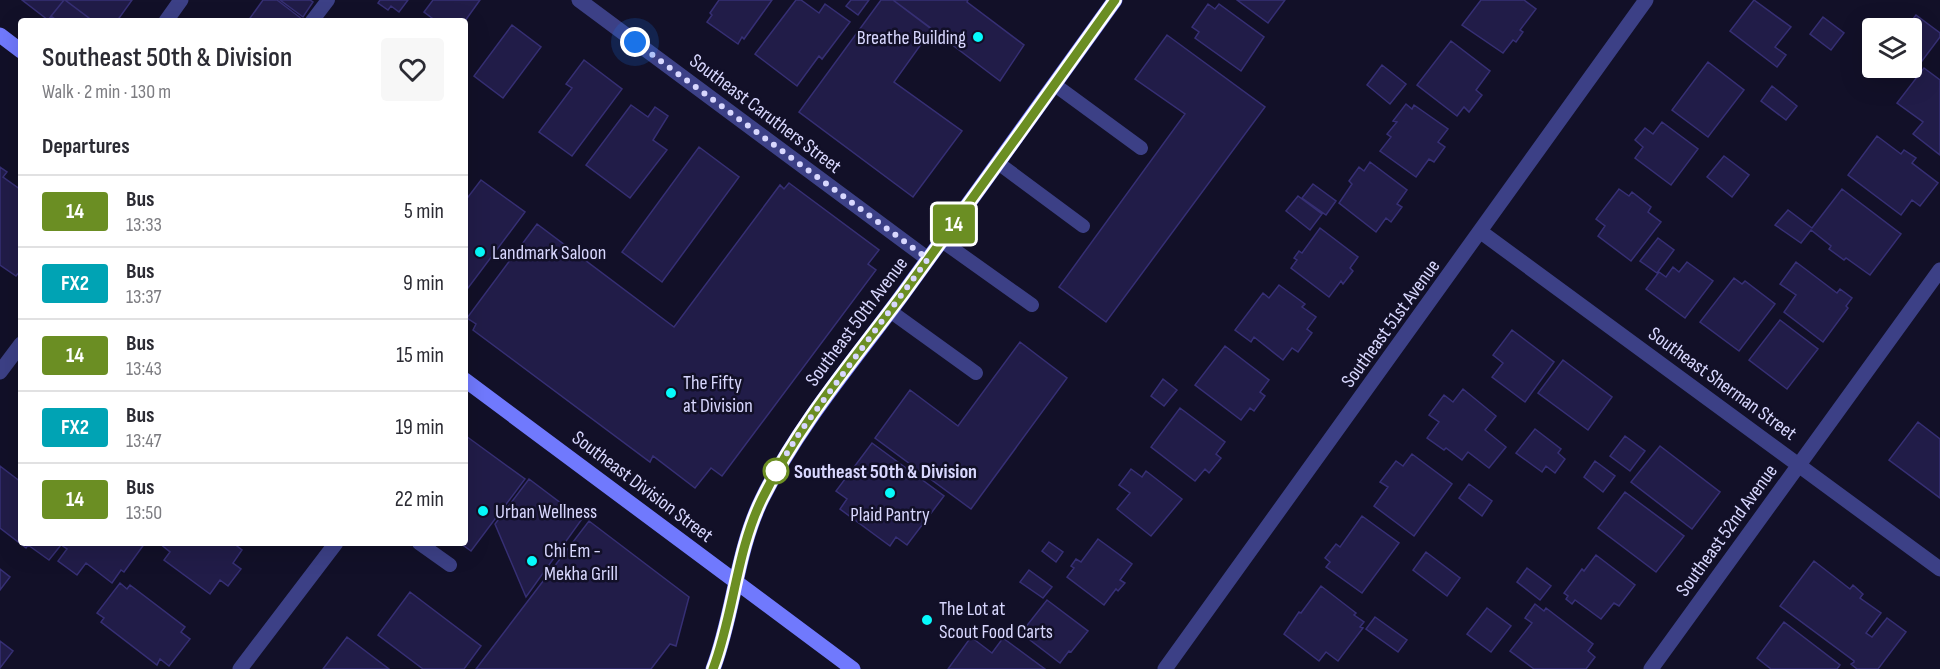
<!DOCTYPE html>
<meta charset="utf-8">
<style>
body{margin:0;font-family:"Sofia Sans Condensed",sans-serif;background:#f7f7f7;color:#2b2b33;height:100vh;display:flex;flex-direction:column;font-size:22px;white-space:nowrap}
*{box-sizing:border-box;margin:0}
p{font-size:20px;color:#7c7c81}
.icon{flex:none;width:33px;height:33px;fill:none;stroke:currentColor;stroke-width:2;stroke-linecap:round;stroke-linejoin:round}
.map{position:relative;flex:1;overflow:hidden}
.drawer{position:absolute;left:18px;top:18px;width:450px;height:528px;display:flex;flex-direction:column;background:#fff;border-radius:6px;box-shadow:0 6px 24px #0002}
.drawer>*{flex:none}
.badge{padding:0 12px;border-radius:4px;font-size:21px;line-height:39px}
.tools{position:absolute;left:1862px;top:18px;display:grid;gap:12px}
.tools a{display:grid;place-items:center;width:60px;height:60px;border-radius:6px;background:#fff;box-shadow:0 6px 24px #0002;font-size:30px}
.you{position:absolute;width:30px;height:30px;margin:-15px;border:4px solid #fff;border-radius:50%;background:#1a73e8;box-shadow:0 0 0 9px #1a73e833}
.map>.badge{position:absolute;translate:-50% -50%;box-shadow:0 0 0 3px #fff}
h2{padding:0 24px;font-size:22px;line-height:54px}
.round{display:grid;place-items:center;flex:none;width:63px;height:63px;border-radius:6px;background:#f7f7f7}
.overview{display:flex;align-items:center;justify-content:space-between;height:102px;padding:0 24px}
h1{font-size:28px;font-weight:600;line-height:45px}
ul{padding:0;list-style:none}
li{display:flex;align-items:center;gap:18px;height:72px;padding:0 24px;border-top:2px solid #e1e1e2}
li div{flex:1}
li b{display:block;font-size:22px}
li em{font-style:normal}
li .badge{min-width:66px;font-weight:700;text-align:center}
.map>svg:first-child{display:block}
.building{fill:#211c48;stroke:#362f74;stroke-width:1.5}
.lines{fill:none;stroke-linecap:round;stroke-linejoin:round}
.service{stroke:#3c4086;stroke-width:14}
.minor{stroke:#3c4086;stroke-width:15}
.secondary{stroke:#7079fd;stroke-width:15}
.line-casing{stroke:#fff;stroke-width:14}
.line{stroke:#6b8e23;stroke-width:9}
.walk{stroke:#d8d7fe;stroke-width:6;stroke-dasharray:0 10.8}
.poi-dot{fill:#06fafc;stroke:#121028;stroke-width:2}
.stop-dot{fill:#fff;stroke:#6b8e23;stroke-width:3}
.labels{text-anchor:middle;stroke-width:5;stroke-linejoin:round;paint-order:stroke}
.poi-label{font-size:20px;fill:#d8d7fe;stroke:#121028;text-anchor:start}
.street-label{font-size:20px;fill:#d8d7fe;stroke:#121028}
.stop-label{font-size:20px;font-weight:bold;fill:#d8d7fe;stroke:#121028;text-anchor:start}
</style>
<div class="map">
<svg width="1940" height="669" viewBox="0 0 1940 669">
<rect width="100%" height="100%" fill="#121028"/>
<path class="building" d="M22 0H64L48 20Z
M64 0H65L93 21H58L51 16Z
M65 0H132L117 21H93Z
M263 0H277L302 19 300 21H248Z
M280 0H310L313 2 303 17Z
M380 0H408L399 12 391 6 388 10 378 3Z
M433 0H480L465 21H436L424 12Z
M719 0H772L744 39 742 37 738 44 707 22 712 15 710 13Z
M796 0H801L819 13 825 4 850 22 822 59 819 56 797 86 755 54Z
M851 0H869L858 15 846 6Z
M881 0H893L932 29 894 82 962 131 913 197 799 112Z
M893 0H968L967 2 1024 45 1000 81Z
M1237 0H1285L1268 23Z
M1481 0H1524L1536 9 1520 30 1523 32 1516 42 1513 40 1503 53 1462 25Z
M1754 0 1791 27 1775 47 1786 55 1777 67 1730 31Z
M1208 4 1215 9 1219 4 1264 37 1241 71 1195 38 1199 32 1192 27Z
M1916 15 1940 33V37L1922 61 1911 52V28H1906Z
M1823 17 1844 33 1831 50 1810 34Z
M512 25 541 47 503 98 474 76Z
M1167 35 1265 107 1106 322 1059 287 1185 114 1135 79Z
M1451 41 1490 71 1476 90 1482 95 1469 112 1464 107 1457 116 1417 85Z
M584 60 622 89 572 156 539 132 572 88 566 84Z
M1708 62 1744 90 1708 137 1672 110Z
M1382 65 1406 84 1390 104 1367 85Z
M1924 68 1940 80V155L1913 134 1923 122 1897 103Z
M1772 86 1797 106 1786 120 1761 101Z
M1406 104 1412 109 1414 105 1448 129 1438 142 1445 147 1434 162 1429 159 1416 177 1380 151 1391 137 1387 134 1397 122 1393 121Z
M631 105 648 117 655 107 668 116 653 140 667 150 630 198 586 165Z
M1662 122 1698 149 1671 185 1635 158 1643 147 1635 140 1645 128 1653 134Z
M1877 136 1901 154 1904 150 1916 158 1912 163 1938 183 1920 206 1912 200 1901 215 1848 175Z
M699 147 739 177 662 282 622 252Z
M1724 156 1749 175 1732 197 1707 177Z
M1370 162 1407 190 1397 204 1402 207 1391 222 1386 218 1376 232 1339 203 1352 184 1349 181 1359 167 1364 171Z
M0 167 7 172 3 177 21 190V270L16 276 0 265Z
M481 180 525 212 465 292V201Z
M789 183 879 250 868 264 876 270 722 476 711 468 695 488 653 456 650 462 473 330 476 324 467 318 537 224 674 327 780 185 784 189Z
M1313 184 1336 201 1326 215 1302 198Z
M1619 189 1629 196 1632 192 1651 207 1648 212 1661 222 1631 261 1598 236 1605 226 1596 219Z
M1842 189 1901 234 1870 275 1846 258 1844 260 1829 249 1831 246 1811 230 1801 243 1775 225 1788 210 1812 228Z
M1298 196 1322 214 1310 230 1286 211Z
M1320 228 1358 257 1350 268 1353 271 1343 284 1341 281 1329 297 1291 268 1297 260 1294 258 1299 251 1302 253Z
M1658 238 1674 250 1657 273 1640 261Z
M1687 262 1713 281 1685 318 1646 289 1659 272 1666 277 1673 267 1679 272Z
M1796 262 1837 293 1840 289 1852 298 1846 306 1848 308 1823 342 1784 312 1796 295 1780 284Z
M1734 278 1742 284 1745 281 1775 304 1739 351 1700 322Z
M1279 285 1305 304 1302 307 1316 317 1307 329 1312 333 1298 352 1292 348 1283 360 1254 337 1251 342 1235 330 1263 293 1269 298Z
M1780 320 1818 349 1787 389 1749 360Z
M1512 330 1554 362 1525 402 1492 377 1503 363 1493 355Z
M1020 342 1067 378 971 509 875 438 910 390 958 426Z
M1225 346 1269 380 1260 392 1265 396 1254 411 1250 408 1241 420 1195 385Z
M1563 360 1612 397 1588 430 1538 393Z
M1163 379 1177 390 1164 406 1151 396Z
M1463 389 1496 416 1485 430 1506 447 1489 468 1468 452 1462 460 1446 448 1444 450 1427 438 1439 422 1429 415 1444 395 1453 402Z
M1180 408 1225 442 1216 454 1221 458 1209 473 1205 469 1195 481 1151 447Z
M1918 422 1940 439V498L1889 460Z
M1535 429 1561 449 1558 453 1565 459 1555 473 1546 466 1542 472 1516 453Z
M466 436 525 479 471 551 460 543H465Z
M1625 436 1645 451 1630 471 1610 456Z
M872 443 944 496 907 545 896 537 890 546 840 509 847 499 836 491Z
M1660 446 1720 492 1692 529 1631 482Z
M1412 454 1452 484 1414 536 1374 506 1388 487 1380 482 1396 461 1403 466Z
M1595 461 1615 476 1603 492 1584 477Z
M0 466 21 482V543H145L124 572 121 570 112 583 86 563 77 575 58 561 67 549 61 545 49 560 28 545 26 548 0 528Z
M1131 469 1142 477 1146 471 1182 499 1151 536 1117 509 1130 493 1119 485Z
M529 479 582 519 526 597 495 524Z
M1469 484 1492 501 1482 516 1459 498Z
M1625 492 1684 536 1656 572 1598 528Z
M1362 516 1399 543 1362 593 1326 567 1330 562 1325 558 1336 544 1340 547Z
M589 521 689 597 676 646 670 644 651 669H476Z
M1098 539 1132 564 1120 580 1125 583 1118 591 1116 589 1104 605 1067 577 1074 568 1071 566 1076 559 1081 562Z
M1049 542 1063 552 1056 562 1042 551Z
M159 543H233L242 550 233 563 241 569 228 586 220 580 210 594 164 560 170 552Z
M1426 552 1460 578 1447 596 1413 570Z
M1596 555 1635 585 1619 606 1614 603 1601 619 1575 600 1572 604 1566 599 1568 596 1564 593 1582 569 1584 571Z
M1814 561 1850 589 1853 585 1863 594 1860 598 1881 613 1866 633 1872 637 1887 618 1906 632 1878 669H1857L1851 664 1854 662V661L1780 606Z
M1527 568 1551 586 1540 600 1517 582Z
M0 569 10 577 0 590Z
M1029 570 1052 587 1043 598 1020 582Z
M120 583 127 589 130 585 185 627 181 632 190 639 169 666 160 659 157 665 101 622 104 618 97 613Z
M1321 586 1356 613 1354 615 1364 622 1360 627 1363 628 1338 661 1326 652 1319 661 1284 634 1299 612 1301 613Z
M410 592 481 646 464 669H423L378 635Z
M1047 600 1088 631 1071 652 1069 651 1060 663 1021 633Z
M1535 604 1544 611 1546 608 1593 644 1588 651 1595 657 1586 669H1534L1510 651 1532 623 1525 618Z
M1487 608 1511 626 1491 652 1467 634Z
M1375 617 1407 640 1398 652 1366 629Z
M1784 622 1840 665 1837 669H1771L1757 658Z
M347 637 389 669H323Z
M971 637 992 653 1003 638 1045 669H948Z
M0 641 13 651 0 668Z"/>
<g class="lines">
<path class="service" d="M312 21 328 0
M1055 85 1141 148
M998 163 1083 226
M942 241 1032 305
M890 311 976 373
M419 543 450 565"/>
<path class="minor" d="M579 0 928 259
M166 21 181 0
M1481 232 1940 569
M0 372 21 344
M240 669 336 543
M1165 669 1646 0
M1651 669 1940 270"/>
<path class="secondary" d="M0 35 21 51
M465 380 853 669
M713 669C734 614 736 552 762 499 798 426 852 363 900 298 972 199 1044 99 1115 0"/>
</g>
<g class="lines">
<g class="line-casing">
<path id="line" d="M713 669C734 614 736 552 762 499 799 424 853 361 903 294 974 197 1045 98 1115 0"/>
</g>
<use href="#line" class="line"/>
<path class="walk" d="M635 42 928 259 800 432 776 471"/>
</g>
<g class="poi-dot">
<circle cx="978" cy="37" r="6"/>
<circle cx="480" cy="252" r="6"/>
<circle cx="671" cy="393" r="6"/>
<circle cx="890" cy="493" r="6"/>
<circle cx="483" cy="511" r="6"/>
<circle cx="532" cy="561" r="6"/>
<circle cx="927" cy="620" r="6"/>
</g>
<circle class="stop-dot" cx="776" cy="471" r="12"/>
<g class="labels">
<g class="poi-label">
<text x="966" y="44" text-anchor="end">Breathe Building</text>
<text x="492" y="259">Landmark Saloon</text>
<text x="683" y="389">The Fifty<tspan x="683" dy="23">at Division</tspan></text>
<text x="495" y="518">Urban Wellness</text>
<text x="890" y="521" text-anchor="middle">Plaid Pantry</text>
<text x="544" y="557">Chi Em -<tspan x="544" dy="23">Mekha Grill</tspan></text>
<text x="939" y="615">The Lot at<tspan x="939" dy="23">Scout Food Carts</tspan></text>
</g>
<g class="street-label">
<text transform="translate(766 113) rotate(37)" y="7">Southeast Caruthers Street</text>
<text transform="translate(856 321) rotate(-53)" y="7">Southeast 50th Avenue</text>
<text transform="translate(1390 323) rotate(-54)" y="7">Southeast 51st Avenue</text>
<text transform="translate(1723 383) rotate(36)" y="7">Southeast Sherman Street</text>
<text transform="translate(643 486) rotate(37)" y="7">Southeast Division Street</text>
<text transform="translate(1726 530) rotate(-54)" y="7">Southeast 52nd Avenue</text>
</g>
<g class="stop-label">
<text x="794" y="478">Southeast 50th &amp; Division</text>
</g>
</g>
</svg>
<div class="tools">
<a><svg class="icon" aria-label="layers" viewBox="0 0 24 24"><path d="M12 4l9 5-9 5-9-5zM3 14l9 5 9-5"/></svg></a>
</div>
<div class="you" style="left:635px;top:42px"></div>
<b class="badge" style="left:954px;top:224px;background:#6b8e23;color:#fff">14</b>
<section class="drawer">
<div class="overview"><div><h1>Southeast 50th &amp; Division</h1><p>Walk · 2 min · 130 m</p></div><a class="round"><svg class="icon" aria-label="heart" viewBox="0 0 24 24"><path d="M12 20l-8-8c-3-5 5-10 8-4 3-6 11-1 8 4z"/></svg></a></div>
<h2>Departures</h2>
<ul>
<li><span class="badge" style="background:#6b8e23;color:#fff">14</span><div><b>Bus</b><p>13:33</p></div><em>5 min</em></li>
<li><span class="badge" style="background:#00a3b4;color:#fff">FX2</span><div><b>Bus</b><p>13:37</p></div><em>9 min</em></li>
<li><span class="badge" style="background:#6b8e23;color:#fff">14</span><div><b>Bus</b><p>13:43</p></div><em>15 min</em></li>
<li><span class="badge" style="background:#00a3b4;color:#fff">FX2</span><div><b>Bus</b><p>13:47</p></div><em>19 min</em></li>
<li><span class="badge" style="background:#6b8e23;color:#fff">14</span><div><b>Bus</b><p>13:50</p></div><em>22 min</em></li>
</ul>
</section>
</div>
